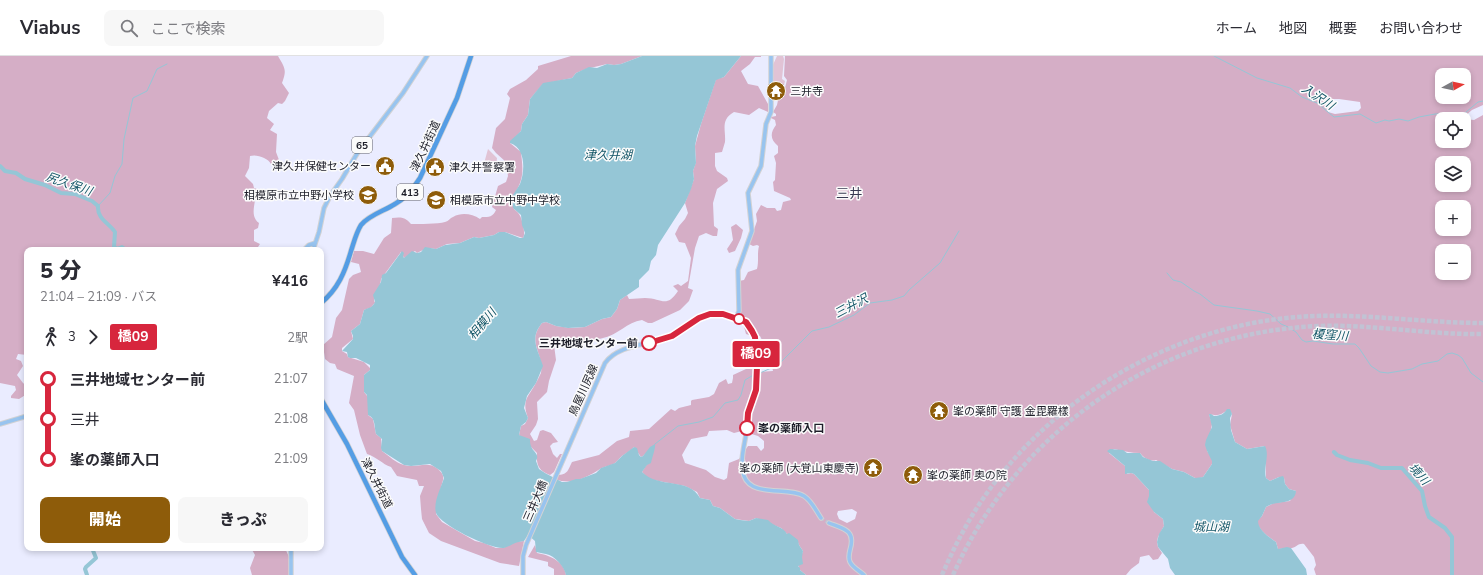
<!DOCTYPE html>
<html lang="ja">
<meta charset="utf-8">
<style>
body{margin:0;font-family:"Nunito Sans","Noto Sans JP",sans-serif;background:#f7f7f7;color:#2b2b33;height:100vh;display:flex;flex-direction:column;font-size:15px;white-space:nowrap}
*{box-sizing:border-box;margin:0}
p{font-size:13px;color:#7c7c81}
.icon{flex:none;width:22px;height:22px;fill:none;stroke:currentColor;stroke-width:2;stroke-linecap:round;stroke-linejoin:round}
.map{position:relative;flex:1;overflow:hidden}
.details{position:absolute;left:24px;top:191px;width:300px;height:304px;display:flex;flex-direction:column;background:#fff;border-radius:8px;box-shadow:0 2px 6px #0003}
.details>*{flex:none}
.badge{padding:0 8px;border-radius:3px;font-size:14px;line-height:26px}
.needle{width:26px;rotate:82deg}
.controls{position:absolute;left:1435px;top:12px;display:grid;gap:8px}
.controls a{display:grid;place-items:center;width:36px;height:36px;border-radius:8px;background:#fff;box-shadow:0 2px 6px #0003;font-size:20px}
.map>.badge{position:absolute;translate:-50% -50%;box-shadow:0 0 0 2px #fff}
.legs{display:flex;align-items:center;gap:6px;height:44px;padding:0 16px;font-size:13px}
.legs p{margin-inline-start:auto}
.head{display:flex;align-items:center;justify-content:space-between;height:68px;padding:0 16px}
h1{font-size:22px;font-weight:800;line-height:30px}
.button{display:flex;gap:8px;margin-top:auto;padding:8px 16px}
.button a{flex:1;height:46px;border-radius:8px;background:#8e5c0a;color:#fff;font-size:16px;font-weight:800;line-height:46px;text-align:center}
.button a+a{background:#f7f7f7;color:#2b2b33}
ul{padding:0 16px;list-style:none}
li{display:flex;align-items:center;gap:14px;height:40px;font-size:15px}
li i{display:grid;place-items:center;width:6px;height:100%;margin:0 5px;background:currentColor}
li i::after{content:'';width:10px;height:10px;margin:-5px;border:3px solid;border-radius:50%;background:#fff}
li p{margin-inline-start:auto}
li:first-child i{background:linear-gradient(#0000 50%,currentColor 0)}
li:last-child i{background:linear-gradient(currentColor 50%,#0000 0)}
header{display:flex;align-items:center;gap:24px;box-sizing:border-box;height:56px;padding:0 20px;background:#fff;border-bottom:1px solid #e1e1e2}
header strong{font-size:19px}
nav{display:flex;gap:22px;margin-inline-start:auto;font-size:14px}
.search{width:280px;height:36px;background:#f7f7f7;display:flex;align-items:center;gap:10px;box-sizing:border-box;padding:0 14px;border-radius:8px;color:#7c7c81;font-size:15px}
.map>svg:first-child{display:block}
.green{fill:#e1c3d5}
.forest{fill:#d5aec6;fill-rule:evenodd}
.water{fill:#95c6d6}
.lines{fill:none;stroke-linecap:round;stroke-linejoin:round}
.stream{stroke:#95c6d6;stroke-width:1}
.river{stroke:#95c6d6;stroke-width:4}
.major-tunnel{stroke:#c1c3d4;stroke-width:3.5;stroke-dasharray:3.5 2;stroke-linecap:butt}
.highway-tunnel{stroke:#c1c3d4;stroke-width:4.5;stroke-dasharray:4.5 2;stroke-linecap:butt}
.major-casing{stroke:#d2d2d4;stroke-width:5.5}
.highway-casing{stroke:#d2d2d4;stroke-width:6}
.major{stroke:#98c4ef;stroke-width:3.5}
.highway{stroke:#549de5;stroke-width:4.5}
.line-1-casing{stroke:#fff;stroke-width:9}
.line-1{stroke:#d7263d;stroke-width:6}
.stop-1-dot{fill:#fff;stroke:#d7263d;stroke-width:2}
.labels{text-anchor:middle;stroke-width:3;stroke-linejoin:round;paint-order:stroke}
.shield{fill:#fbfbfb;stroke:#606068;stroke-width:1}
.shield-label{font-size:10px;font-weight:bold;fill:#1d1e29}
.poi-label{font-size:11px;fill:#1d1e29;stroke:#fbfbfb;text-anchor:start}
.street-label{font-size:11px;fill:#1d1e29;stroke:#fbfbfb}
.stop-label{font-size:11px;font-weight:bold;fill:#1d1e29;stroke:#fbfbfb;text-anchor:end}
.water-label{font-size:12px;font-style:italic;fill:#115466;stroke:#fbfbfb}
.quarter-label{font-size:13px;fill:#383a52;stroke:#fbfbfb}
</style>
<header>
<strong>Viabus</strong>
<div class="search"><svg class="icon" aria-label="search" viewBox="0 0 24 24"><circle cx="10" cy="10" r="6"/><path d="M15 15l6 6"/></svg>ここで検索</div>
<nav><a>ホーム</a><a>地図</a><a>概要</a><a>お問い合わせ</a></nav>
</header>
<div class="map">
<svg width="1483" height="519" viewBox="0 0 1483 519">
<rect width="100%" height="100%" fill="#eaecff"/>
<path class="green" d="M777 0H783L784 3 782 23 785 25 783 33H779V28H773L772 11Z
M488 93 497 102 496 111 499 112 498 117 483 111Z"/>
<path class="forest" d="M0 0H278C285 12 287 14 282 27L289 37 285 45 282 48 278 47 269 55 267 62 274 68 270 74 277 78 276 96 279 104 277 107 271 108C268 102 257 98 250 100L249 112 245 120 253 128 254 132 260 134V143L255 144C254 152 251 161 259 167L258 172 254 174V185L260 188 258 191H253L252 194H27V299L18 298 16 303 21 305 23 310 17 319 23 327 27 330V338L19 343 11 342V340L16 334 15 330 0 327Z
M571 0H642L621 8 614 9 607 8 586 13 576 17 572 22 543 28 530 43 528 59 522 68 521 75 510 87 521 96C522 106 524 117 520 127 517 135 511 141 513 151 514 154 517 155 519 158 522 162 526 178 523 182L505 176H499L494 179 479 182 474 181 460 187 447 188 436 193 427 192 417 197 415 195 404 202 401 196 381 223C381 230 375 236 374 243 374 248 377 245 373 249 371 253 368 252 364 254L360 268 351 275 353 283 342 292V295L347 298 348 301 364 306 370 312V314L364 319V336L368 341V359L373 363 376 378 381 382 382 395C389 400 396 407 404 409 416 413 427 404 438 413 442 417 444 419 443 424L436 450V458L442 466 475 485 484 487 496 492H503L515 486 524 485 519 510 500 507 441 485 429 477 422 463 421 453 420 440 424 430H419L417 424 397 420 391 411C382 408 377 401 367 398L360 379 354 354 349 347 354 320 337 313 335 308 330 307 325 303 323 289 332 281 336 262 342 254 349 223 353 219 361 216 359 208 351 206 354 195H363L374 198 384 182 391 177 392 162C401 161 405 161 411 168 419 168 438 168 445 166 449 165 450 162 453 161 462 156 472 158 480 163L482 161C489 161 493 161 496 154L492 151 498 130 506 126 508 120 506 106 496 97 492 92 496 72 505 63 510 42 507 38 510 33 526 24 538 13V10Z
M741 0H761V1H755L750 8 741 15 748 28 758 30 768 48V56L759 52 749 59 734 56C720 64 726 74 725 86 724 89 723 93 722 96L715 97V110L717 115 727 122 728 125 717 133 713 147 714 170 718 173 717 180H713L706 177 699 180 695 192 688 232 693 234 689 245 680 254 652 267H648L642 264C627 266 618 279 603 282 593 285 582 287 572 287 567 287 563 284 557 285L554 289 556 304 549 325 547 336 537 346 538 363 536 369 530 378 534 385 537 384 540 375 543 374 551 377 558 386 553 387 550 390 553 398 557 402 560 398H562L554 416 550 419C539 415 536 409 537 397L519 379 521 370 525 368 528 362C521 343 529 341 537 325 538 323 540 319 541 317 544 296 526 287 542 267L546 266 556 270 571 272 585 271 602 263 611 261 617 253 620 244 627 239 629 243C635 243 640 242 645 242 662 242 666 253 678 235L673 230 678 228 681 230 688 225 691 202 685 187 679 186 675 178 679 170 685 163 688 157 685 147 694 123 693 115 696 106 695 90 701 68 716 23 724 21Z
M785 0H1483V49L1472 54 1465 60V63L1474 64 1483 59V519H1316L1314 513 1316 509 1314 501 1304 488C1298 487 1297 491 1292 492 1287 492 1283 493 1278 493L1276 486C1269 481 1258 474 1257 465L1262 460 1266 451 1274 447 1290 445 1296 435 1289 433 1285 428 1284 422 1279 421 1270 425 1266 422 1265 390 1247 393 1235 386 1230 369 1232 358 1229 353C1222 358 1218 361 1209 358L1212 368 1207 395 1212 402V408L1203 421 1200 422H1195L1184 416 1172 413 1156 404C1150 406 1144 402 1140 397 1131 397 1123 395 1114 393L1109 397 1125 410 1127 418 1131 417 1134 418 1149 434 1154 456 1163 463 1164 470 1158 481 1157 486 1158 491 1162 497 1158 503 1153 504 1149 499 1140 501 1139 507 1131 513 1126 519H806L800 514 798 509 803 495 799 489 797 484 787 478 781 472 756 462 749 465 735 463 720 452 713 450 710 444 700 442 697 436 685 430 653 424 648 422 642 416 652 400V397L649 394 643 400 641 401 634 391C630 395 626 397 622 400 619 402 618 405 615 407 611 410 605 410 600 413 588 421 570 430 556 423L559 419C568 418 568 414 572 406L599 399 617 385 629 381 630 375 649 373 671 353 675 355 679 352 691 349V345L692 344 709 341 714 338 719 327 726 323 728 328 732 327 733 322V319L746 313 754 312 760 316 773 315 771 306 768 303 758 305 757 289 763 286 760 280H752L746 278 740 256V235L739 225 744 224 748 216 757 213C759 205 757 198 759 190L757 189 753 190 749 188 757 165 756 158 761 149 767 152H775L777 155 781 154 783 146 791 144 790 142 774 135 773 126 775 124 776 107 774 100 778 97V90C770 83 770 77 776 69L775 64 771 62V61L776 60V58L773 56 777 49 780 35 785 32 787 24 784 20ZM1442 19H1464V41H1442ZM1329 43H1339L1360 46 1361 52 1358 55 1335 58 1328 56 1327 46ZM1442 63H1464V85H1442ZM1442 107H1464V129H1442ZM1442 151H1464V173H1442ZM1442 195H1464V217H1442ZM727 374 734 377 742 375 758 380 764 385V392L761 395 757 390H748L739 403 729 407 727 422 724 424 715 421 706 414 685 407 682 399 691 383 707 380 709 375ZM745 403 747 418 742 419 740 411 741 404ZM852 453 857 456 855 463 847 467 839 463 837 458 838 455Z
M736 168 743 174 741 182 735 195 729 197 727 193 733 184 731 171Z
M535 489 537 497C549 499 564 505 566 519H554V513L548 510V506L528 501Z
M251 492H285L289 501 292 519H252L250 512 255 499Z"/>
<path class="water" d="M642 0H741L724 21 716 24 697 80 695 90 696 107 693 115 694 123 691 133 685 147 658 189 656 199 651 205 649 214 639 224V231L620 244 617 253 611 261 602 263 585 271 568 272 556 270 546 266 542 267C529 283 538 293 543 310L536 327 527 340 524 352 528 362 526 366 521 370 519 379 530 383C530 385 530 388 531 390 533 396 540 398 536 405L539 413 545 417 562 426H567L576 423H580L596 417 601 412 615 407 622 400 634 391 637 392 639 399 641 401 643 400 650 391 655 388C656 391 652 402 651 407L647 409 642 416C659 433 689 421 700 442L710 444 713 450 720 452 735 463 740 464 749 465 756 462 768 464C774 471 783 470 787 478L789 477 798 484 799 489 803 495 802 501 803 508 798 510 800 512V514L806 519H566C564 510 555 500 546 498 542 497 540 497 536 496L535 485 528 479 524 485C514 486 511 490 504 492 492 494 440 469 436 457 433 446 441 432 444 422L441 415 430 408 411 410 404 409 382 395 381 392 382 383 376 378C374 371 376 362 368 359L367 339 364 336V319L370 314V309L356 302H350L348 301 347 296 342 295 353 283V280L351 275 360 268 364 254C370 251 372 252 375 246L373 239 381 226 382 219 386 217 402 195 404 197 403 200 404 202 412 195 417 197 421 196 425 191 436 193 445 189 460 187 474 181 479 182 494 179 499 176H505L520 182H523L525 177 522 169 521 159 513 152C513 148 512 143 513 139 515 135 518 132 520 128 525 115 526 92 510 87V85L521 75 522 68 528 59 530 43 543 27 572 22 576 17 589 11 597 12 607 8 614 9 621 8Z
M1227 353H1230L1232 358 1230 362 1231 374 1235 386 1247 393 1265 390C1270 399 1263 412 1266 422L1270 425 1279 421 1283 420 1284 422 1285 428 1289 433 1296 435C1295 450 1275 444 1266 451L1262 460 1258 465C1258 474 1269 481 1276 486L1278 493 1287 491 1291 492 1306 513 1307 519H1175L1170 512 1168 503 1158 491 1157 486 1159 478 1164 470 1163 463 1154 456 1147 446 1149 440V434L1134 418 1131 417 1125 418V410L1107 395 1110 393 1123 394 1127 397H1140L1143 401 1153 405H1160L1172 413 1184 416 1195 422 1203 421 1212 408V405L1207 395 1205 389 1206 384 1212 371 1209 358H1211L1214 360C1220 360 1224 358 1227 353Z"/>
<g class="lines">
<path class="stream" d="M1214 0 1257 22 1290 32 1302 41 1317 47 1334 61 1360 58 1376 67 1385 64 1389 65 1399 63 1408 65 1419 61 1435 58H1444L1454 62H1459L1478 46 1483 45
M98 150 110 137 115 120 122 108 124 83 133 42 147 35 157 13 167 8
M1167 217 1173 224 1181 226 1194 235 1200 238 1214 249 1257 255 1270 258 1281 268 1288 271 1296 276 1302 284 1306 286 1313 285 1333 288H1355L1359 292 1371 310 1380 316 1388 317 1412 313 1422 308 1438 305 1447 298 1452 297 1458 299 1462 302 1471 317 1483 326
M760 317 778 309 812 275 829 271 854 259 870 247 892 244 904 240 909 234 940 207 959 175
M655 388 678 370 699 366 713 361 725 347 738 344 741 339 745 324 755 318"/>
<path class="river" d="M0 110 5 115 16 117 25 123 45 129 61 137 75 138 92 145 98 150C97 163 109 167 115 176L114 191 117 193 122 191 126 194
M1334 396 1337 399 1350 404 1368 407 1381 412H1402L1422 435 1425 450 1429 461 1445 472 1452 481V519
M87 519 85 513 86 511 96 502 92 492"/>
<path class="major-tunnel" d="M821 462 829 467"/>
<path class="highway-tunnel" d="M942 519C951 498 961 478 973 458 1045 342 1177 265 1314 260 1370 258 1427 267 1483 267
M953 519C1018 373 1159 277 1318 270 1373 268 1428 279 1483 278"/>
<g class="major-casing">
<path id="major" d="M304 194 309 189 315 187
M313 194 319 176 324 152 330 140 342 123 358 96 403 37 427 0
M736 262 739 255 738 214 752 175 748 137 761 110 766 68 771 56V0
M0 368 27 360
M829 467C844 473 856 474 850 494 849 498 848 502 850 506 853 512 860 515 864 519
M291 519V492
M523 519V500L526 489 605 307C618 289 646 289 666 282 696 271 699 248 737 262 745 265 752 270 754 279 758 290 758 324 755 336 753 344 749 351 748 359 746 367 747 376 745 384 743 395 740 409 744 420 752 442 788 430 804 440 812 445 816 455 821 462"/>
</g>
<g class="highway-casing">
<path id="highway" d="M321 247C338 233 345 216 351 195 354 186 356 177 361 169 369 159 384 155 395 148 406 142 413 133 420 122L457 42 471 0
M321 343 347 388 402 501 415 519"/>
</g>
<use href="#major" class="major"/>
<use href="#highway" class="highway"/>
</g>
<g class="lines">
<g class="line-1-casing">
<path id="line-1" d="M649 287 672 280 699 262 710 258H723L746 266 752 275 755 281 757 310 756 334 748 357 747 372"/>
</g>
<use href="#line-1" class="line-1"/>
</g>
<defs>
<g id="temple-disc" transform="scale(1)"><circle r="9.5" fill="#8e5c0a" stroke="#fbfbfb"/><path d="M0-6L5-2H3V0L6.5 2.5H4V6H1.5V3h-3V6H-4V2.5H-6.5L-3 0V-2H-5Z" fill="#fff"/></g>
<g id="civic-disc" transform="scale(1)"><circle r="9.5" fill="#8e5c0a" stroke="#fbfbfb"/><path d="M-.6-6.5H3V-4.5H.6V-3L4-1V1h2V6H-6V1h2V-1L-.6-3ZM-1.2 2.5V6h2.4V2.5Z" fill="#fff"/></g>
<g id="school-disc" transform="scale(1)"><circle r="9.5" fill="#8e5c0a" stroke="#fbfbfb"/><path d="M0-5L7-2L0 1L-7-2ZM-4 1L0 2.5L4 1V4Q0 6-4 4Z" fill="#fff"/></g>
</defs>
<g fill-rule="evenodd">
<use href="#temple-disc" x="776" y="35"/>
<use href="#civic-disc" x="385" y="110"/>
<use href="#civic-disc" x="435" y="111"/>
<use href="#school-disc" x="368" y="139"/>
<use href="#school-disc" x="436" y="144"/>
<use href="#temple-disc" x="939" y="355"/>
<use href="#temple-disc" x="873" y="412"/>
<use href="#temple-disc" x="913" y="419"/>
</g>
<g class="stop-1-dot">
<circle cx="739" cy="263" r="5"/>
<circle cx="649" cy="287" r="7"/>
<circle cx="747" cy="372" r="7"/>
</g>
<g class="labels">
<g class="shield">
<rect x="352" y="81" width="20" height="16" rx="3"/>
<rect x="397" y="128" width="26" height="16" rx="3"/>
</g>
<g class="shield-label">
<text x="362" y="93">65</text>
<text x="410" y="140">413</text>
</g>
<g class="poi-label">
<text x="790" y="39">三井寺</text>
<text x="371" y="114" text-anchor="end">津久井保健センター</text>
<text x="449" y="115">津久井警察署</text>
<text x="354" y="143" text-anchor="end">相模原市立中野小学校</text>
<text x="450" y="148">相模原市立中野中学校</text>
<text x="953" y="359">峯の薬師 守護 金毘羅樣</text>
<text x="859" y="416" text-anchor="end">峯の薬師 (大覚山東慶寺)</text>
<text x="927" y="423">峯の薬師 奥の院</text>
</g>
<g class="street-label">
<text transform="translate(425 90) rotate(-65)" y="4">津久井街道</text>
<text transform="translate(583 334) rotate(-66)" y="4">鳥屋川尻線</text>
<text transform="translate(377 427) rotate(63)" y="4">津久井街道</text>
<text transform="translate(535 445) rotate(-67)" y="4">三井大橋</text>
</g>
<g class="stop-label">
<text x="638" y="291">三井地域センター前</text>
<text x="758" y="376" text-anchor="start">峯の薬師入口</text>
</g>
<g class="water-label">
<text transform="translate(1318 41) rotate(33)" y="4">入沢川</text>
<text x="608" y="103">津久井湖</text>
<text transform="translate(69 128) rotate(19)" y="4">尻久保川</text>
<text transform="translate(851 250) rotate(-28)" y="4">三井沢</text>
<text transform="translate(482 268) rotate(-50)" y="4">相模川</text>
<text transform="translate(1330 279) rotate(4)" y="4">榎窪川</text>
<text transform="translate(1419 418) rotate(48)" y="4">境川</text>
<text x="1211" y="475">城山湖</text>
</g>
<g class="quarter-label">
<text x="849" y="142">三井</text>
</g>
</g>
</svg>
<div class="controls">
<a><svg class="needle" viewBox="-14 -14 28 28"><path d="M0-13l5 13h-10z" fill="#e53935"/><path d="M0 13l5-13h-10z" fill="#7c7c81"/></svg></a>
<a><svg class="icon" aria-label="locate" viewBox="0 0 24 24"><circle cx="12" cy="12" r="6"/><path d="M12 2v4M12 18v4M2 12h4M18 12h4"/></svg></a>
<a><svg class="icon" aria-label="layers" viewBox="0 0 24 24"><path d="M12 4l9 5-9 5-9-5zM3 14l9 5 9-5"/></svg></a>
<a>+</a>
<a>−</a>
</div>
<b class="badge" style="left:756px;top:298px;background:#d7263d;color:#fff">橋09</b>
<section class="details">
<div class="head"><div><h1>5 分</h1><p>21:04 – 21:09 · バス</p></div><b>¥416</b></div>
<div class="legs"><svg class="icon" aria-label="walk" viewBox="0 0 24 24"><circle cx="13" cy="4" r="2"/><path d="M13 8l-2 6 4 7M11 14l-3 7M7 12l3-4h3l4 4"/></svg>3<svg class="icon" aria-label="forward" viewBox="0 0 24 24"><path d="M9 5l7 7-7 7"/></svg><b class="badge" style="background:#d7263d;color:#fff">橋09</b><p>2駅</p></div>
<ul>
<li><i style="color:#d7263d"></i><b>三井地域センター前</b><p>21:07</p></li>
<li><i style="color:#d7263d"></i><span>三井</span><p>21:08</p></li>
<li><i style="color:#d7263d"></i><b>峯の薬師入口</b><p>21:09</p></li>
</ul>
<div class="button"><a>開始</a><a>きっぷ</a></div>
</section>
</div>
